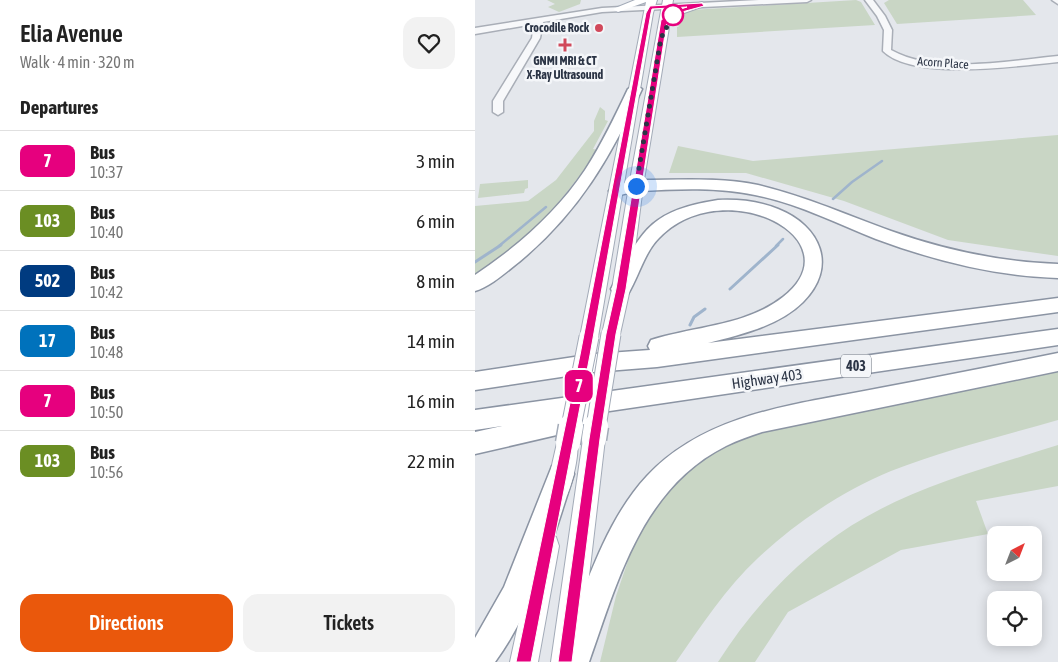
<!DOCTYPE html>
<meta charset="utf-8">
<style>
body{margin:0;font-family:"Asap Condensed",sans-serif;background:#f2f2f2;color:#222;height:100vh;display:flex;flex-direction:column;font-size:19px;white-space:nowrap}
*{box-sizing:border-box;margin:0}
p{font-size:16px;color:#767676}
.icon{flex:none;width:28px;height:28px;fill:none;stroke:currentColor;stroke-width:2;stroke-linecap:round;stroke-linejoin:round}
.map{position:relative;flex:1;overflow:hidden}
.side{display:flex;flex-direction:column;background:#fff;width:475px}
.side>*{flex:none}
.badge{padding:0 10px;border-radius:8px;font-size:18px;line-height:32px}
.needle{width:32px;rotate:42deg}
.buttons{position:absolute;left:512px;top:526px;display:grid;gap:10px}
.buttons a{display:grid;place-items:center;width:55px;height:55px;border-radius:10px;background:#fff;box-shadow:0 2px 12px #0003;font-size:25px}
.you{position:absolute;width:25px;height:25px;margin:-12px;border:4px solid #fff;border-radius:50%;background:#1a73e8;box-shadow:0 0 0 8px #1a73e833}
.map>.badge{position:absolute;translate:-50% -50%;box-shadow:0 0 0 2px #fff}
h2{padding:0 20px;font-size:19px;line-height:45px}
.round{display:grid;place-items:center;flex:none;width:52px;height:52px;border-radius:15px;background:#f2f2f2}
.overview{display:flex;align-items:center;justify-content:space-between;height:85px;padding:0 20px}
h1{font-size:24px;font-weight:600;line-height:38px}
.cta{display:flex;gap:10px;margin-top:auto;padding:10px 20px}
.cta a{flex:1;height:58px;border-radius:15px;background:#ea580c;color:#fff;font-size:20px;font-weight:600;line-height:58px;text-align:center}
.cta a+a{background:#f2f2f2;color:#222}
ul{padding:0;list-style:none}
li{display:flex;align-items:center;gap:15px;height:60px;padding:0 20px;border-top:1px solid #e0e0e0}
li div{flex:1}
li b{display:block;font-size:19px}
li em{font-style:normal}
li .badge{min-width:55px;font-weight:700;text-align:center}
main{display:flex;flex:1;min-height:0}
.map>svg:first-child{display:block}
.green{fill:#c9d6c5}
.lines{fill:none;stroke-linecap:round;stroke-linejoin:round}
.stream-far1{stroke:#9fb4cc;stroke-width:2.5}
.stream{stroke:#9fb4cc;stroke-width:3}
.minor-casing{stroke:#a9aeb7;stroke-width:3}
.major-casing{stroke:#a3abb8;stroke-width:2}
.highway-casing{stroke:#8b94a3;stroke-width:3}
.minor{fill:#f7f8fa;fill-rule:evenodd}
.major{fill:#fff;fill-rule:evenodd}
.highway{fill:#fff;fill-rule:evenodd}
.major-bridge-far1-casing{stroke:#a3abb8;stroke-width:21;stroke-linecap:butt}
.major-bridge-casing{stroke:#a3abb8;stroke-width:27;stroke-linecap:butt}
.major-bridge-far1{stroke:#fff;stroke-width:19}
.major-bridge{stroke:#fff;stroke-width:24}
.line{fill:#e6007e;stroke:#fff}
.walk{stroke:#2b3445;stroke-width:5;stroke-dasharray:0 9}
.stop-dot{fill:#fff;stroke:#e6007e;stroke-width:2.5}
.poi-dot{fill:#d1495b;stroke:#f4f6f9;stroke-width:2}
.labels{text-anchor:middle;stroke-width:5;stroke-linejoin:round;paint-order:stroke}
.far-poi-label{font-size:12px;font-weight:bold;fill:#2b3445;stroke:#f4f6f9;text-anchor:end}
.far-street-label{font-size:12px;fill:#2b3445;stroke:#f4f6f9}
.shield{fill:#f4f6f9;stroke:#676e7b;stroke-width:1}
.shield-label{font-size:14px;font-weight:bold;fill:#2b3445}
.street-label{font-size:15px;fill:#2b3445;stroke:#f4f6f9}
</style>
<main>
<section class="side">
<div class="overview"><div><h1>Elia Avenue</h1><p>Walk · 4 min · 320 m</p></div><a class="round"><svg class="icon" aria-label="heart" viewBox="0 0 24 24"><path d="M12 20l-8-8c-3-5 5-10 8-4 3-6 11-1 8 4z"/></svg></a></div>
<h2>Departures</h2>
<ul>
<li><span class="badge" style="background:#e6007e;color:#fff">7</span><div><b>Bus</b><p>10:37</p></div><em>3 min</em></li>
<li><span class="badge" style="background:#6b8e23;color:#fff">103</span><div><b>Bus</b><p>10:40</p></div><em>6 min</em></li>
<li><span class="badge" style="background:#003b80;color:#fff">502</span><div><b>Bus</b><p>10:42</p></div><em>8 min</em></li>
<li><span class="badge" style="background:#0072bc;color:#fff">17</span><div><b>Bus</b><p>10:48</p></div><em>14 min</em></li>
<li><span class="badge" style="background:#e6007e;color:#fff">7</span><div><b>Bus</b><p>10:50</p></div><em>16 min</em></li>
<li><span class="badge" style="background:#6b8e23;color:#fff">103</span><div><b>Bus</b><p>10:56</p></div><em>22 min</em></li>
</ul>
<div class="cta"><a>Directions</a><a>Tickets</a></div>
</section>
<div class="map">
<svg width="583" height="662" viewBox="0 0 583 662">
<rect width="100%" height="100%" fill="#e4e7ec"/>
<path class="green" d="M72 0H106L105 4 84 12 73 7 80 4Z
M381 0 386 2 400 25 202 37V27H204L202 25 203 17 216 10Z
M414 0H548L561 15 422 24 409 3Z
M125 107 130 111V120L133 121 118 149 123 150C89 199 52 245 0 275V206L53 201 81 180 119 131V121Z
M583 135V256L473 240 369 201 271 173H194L203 146 278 161Z
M53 180V188L50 189 49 193 3 198 5 184Z
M583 370V420C527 436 470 450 416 471 368 491 321 522 283 558 251 588 226 626 201 662H125L141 596 158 546 153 544 204 475 248 445 307 427Z
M583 445V486L501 501 513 534 426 550 313 612 280 662H243C280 604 330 551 391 517 450 483 518 466 583 445Z"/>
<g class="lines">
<path class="stream-far1" d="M358 199 377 182 407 161
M24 246 71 207
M301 246 308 239"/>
<path class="stream" d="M0 262 26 245
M255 289 303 245
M215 325 219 317 230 309"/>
<g class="minor-casing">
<path id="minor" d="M284 0H336L332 2 127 12 68 22 65 38 28 101V112L23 115 18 112V101L57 38 59 24 0 34V28L127 8Z
M390 0H398L410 16 417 30 416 50C461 75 533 61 583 56V62C542 66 438 81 408 51L409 30 402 16Z
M577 0H583V4Z"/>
</g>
<g class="major-casing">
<path id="major" d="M160 0H182L178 13 123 337 121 342 114 344 107 342 105 337 171 2 143 12 138 9Z
M188 0H198L196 12 227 2 232 5 209 13 195 21 168 186 155 289 145 334 143 339 136 341 129 339 127 334 137 289 154 186Z
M119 430 127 432 130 439 104 662H76L108 439 111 432Z
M93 433 101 436C106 448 98 482 92 495L84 498 76 495 72 487 82 443 85 436Z
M72 534 81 537 84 546 63 662H35L60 546 63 537Z"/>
</g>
<g class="highway-casing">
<path id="highway" d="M160 85 167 89C135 158 104 212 44 262 31 272 16 286 0 291V275C42 247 82 212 110 170 127 144 140 116 153 89Z
M165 180C204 180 245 177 283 185 329 196 372 215 416 231 470 250 525 262 583 264V278C521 276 460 261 401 239 361 223 322 203 280 195 243 187 202 189 165 191 155 191 146 197 136 195L134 191 141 185Z
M243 200C263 199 284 201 303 209 346 226 363 267 328 302 304 326 265 335 233 343L583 298V312L182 367 119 372 0 390V372L119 354 175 350 173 346 176 340C220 326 271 326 308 297 382 239 249 171 184 238 169 253 164 276 153 294L146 296 139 294 136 289C167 231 173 211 243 200Z
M583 329V345L121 413 124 418 120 425 112 428 0 454V432L27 426 0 430V410Z
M583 353V371L287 432C275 436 263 440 251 446 167 488 143 580 114 662H82C106 601 127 524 172 476 232 412 324 404 405 388 464 377 524 365 583 353Z
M86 462 95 466 99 474C78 537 60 608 20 662H0V638L29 587 77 466Z"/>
</g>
<use href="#minor" class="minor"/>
<use href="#major" class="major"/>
<use href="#highway" class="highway"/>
<g class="major-bridge-far1-casing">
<path id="major-bridge-far1" d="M96 427 114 337
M121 427 136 334"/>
</g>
<g class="major-bridge-casing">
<path id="major-bridge" d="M119 439 121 426
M93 443 96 426"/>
</g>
<use href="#major-bridge-far1" class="major-bridge-far1"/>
<use href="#major-bridge" class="major-bridge"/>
</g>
<path class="line" d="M227 3 229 6 207 12 192 21 151 289 141 334 125 439 97 662H83L114 439 131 334 141 289 186 20 203 10 212 7 177 9 176 13 115 355 56 662H41L105 355 171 13 175 6Z"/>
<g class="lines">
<path class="walk" d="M161 186 186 38 198 15"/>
</g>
<circle class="stop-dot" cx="198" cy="15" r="10"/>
<g class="poi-dot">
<circle cx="124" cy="28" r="5"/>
<path d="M87.5 37.5h5v5h5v5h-5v5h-5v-5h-5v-5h5z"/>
</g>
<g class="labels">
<g class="far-poi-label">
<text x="114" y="32">Crocodile Rock</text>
<text x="90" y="65" text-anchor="middle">GNMI MRI &amp; CT<tspan x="90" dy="14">X-Ray Ultrasound</tspan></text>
</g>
<g class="far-street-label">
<text transform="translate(468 63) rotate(4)" y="4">Acorn Place</text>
</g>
<rect class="shield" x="366" y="354.5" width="30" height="23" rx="4"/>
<g class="shield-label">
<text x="381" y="371">403</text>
</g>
<g class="street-label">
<text transform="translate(292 379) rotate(-8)" y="5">Highway 403</text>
</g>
</g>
</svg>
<div class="buttons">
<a><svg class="needle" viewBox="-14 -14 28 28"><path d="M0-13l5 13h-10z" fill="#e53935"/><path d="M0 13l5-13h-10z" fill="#767676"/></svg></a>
<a><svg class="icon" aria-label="locate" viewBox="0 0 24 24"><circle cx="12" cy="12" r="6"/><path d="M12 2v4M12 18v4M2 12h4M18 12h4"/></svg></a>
</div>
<div class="you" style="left:161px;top:186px"></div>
<b class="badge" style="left:104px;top:386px;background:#e6007e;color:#fff">7</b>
</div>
</main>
